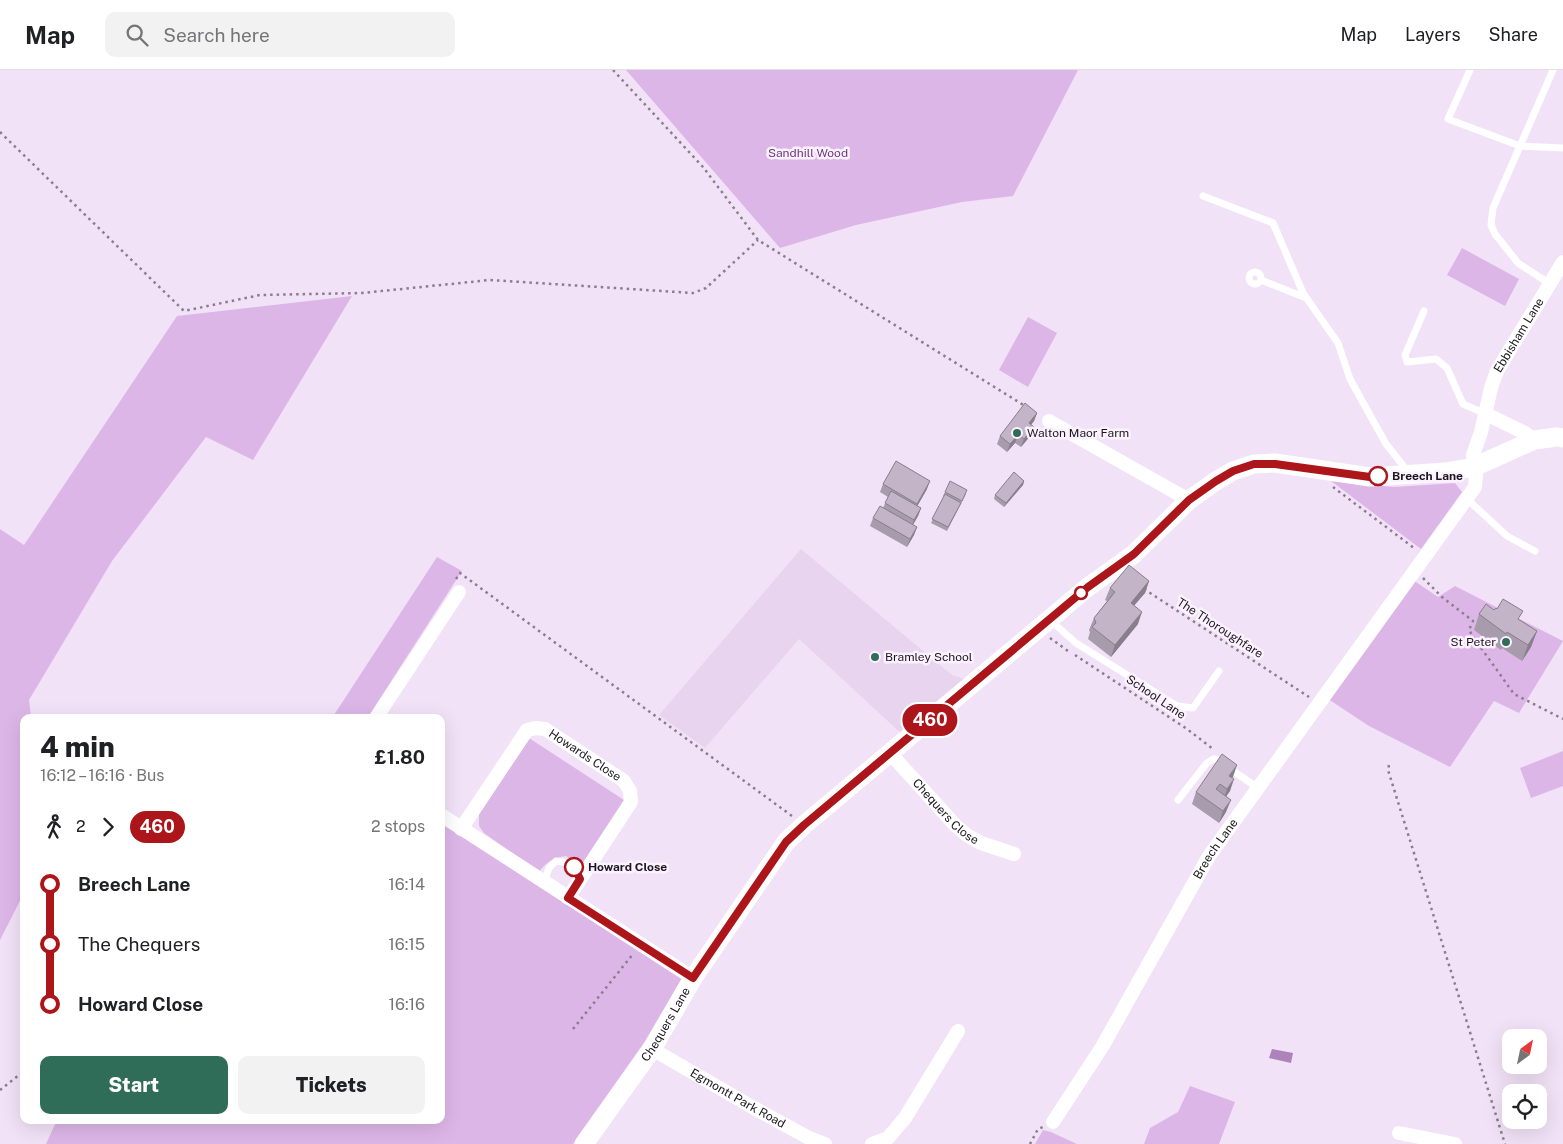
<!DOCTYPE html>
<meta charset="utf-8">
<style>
body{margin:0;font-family:"Public Sans",sans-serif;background:#f2f2f2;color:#202124;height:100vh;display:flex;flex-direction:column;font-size:19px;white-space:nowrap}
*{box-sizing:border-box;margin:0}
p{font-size:16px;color:#757577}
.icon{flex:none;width:28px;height:28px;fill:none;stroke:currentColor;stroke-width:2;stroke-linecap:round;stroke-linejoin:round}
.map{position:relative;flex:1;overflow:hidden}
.side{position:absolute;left:20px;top:644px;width:425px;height:410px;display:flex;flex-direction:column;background:#fff;border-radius:10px;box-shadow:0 5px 20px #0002}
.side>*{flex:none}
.badge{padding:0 10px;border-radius:16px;font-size:18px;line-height:32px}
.needle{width:32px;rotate:33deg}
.tools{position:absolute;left:1502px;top:959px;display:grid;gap:10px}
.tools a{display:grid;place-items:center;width:45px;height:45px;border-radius:10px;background:#fff;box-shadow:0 5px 20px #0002;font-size:25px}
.map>.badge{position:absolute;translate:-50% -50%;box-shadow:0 0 0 2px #fff}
.legs{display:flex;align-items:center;gap:8px;height:55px;padding:0 20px;font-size:16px}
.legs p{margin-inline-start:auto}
.overview{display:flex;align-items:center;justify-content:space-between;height:85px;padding:0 20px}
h1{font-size:28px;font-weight:800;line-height:38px}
.cta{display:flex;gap:10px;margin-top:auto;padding:10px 20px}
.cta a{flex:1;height:58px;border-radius:10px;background:#306d58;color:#fff;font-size:20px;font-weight:800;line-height:58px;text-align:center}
.cta a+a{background:#f2f2f2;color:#202124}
ul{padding:0 20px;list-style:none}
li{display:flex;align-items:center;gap:18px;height:60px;font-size:19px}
li i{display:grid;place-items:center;width:8px;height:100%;margin:0 6px;background:currentColor}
li i::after{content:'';width:12px;height:12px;margin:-6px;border:4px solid;border-radius:50%;background:#fff}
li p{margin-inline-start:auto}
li:first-child i{background:linear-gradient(#0000 50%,currentColor 0)}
li:last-child i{background:linear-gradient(currentColor 50%,#0000 0)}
header{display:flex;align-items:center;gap:30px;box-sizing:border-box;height:70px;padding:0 25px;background:#fff;border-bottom:1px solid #e0e0e0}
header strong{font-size:24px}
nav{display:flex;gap:28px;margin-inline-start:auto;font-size:18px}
.search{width:350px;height:45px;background:#f2f2f2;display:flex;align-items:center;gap:12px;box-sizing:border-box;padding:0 18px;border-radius:10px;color:#757577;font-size:19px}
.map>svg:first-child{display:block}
.built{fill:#e8d4ee}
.green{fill:#ddb6e8}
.water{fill:#ae83bb}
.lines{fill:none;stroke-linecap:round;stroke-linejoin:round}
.path{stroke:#897e8c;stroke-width:2.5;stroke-dasharray:2.5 4;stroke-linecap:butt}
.lane{stroke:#fff;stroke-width:7}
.street{stroke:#fff;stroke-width:14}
.secondary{stroke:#fff;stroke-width:19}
.wall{fill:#a89bac}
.shaded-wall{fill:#887e8c}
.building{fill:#c3b4c8;stroke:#887e8c}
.line-1-casing{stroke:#fff;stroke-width:11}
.line-1{stroke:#ac151a;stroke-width:8}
.poi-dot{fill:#306d58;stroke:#fcf2ff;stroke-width:2}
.stop-1-dot{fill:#fff;stroke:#ac151a;stroke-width:2.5}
.labels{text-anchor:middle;stroke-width:5;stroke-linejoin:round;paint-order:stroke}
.park-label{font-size:12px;fill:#6d377c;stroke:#fcf2ff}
.street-label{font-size:12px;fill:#1c171e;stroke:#fcf2ff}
.poi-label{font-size:12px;fill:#1c171e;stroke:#fcf2ff;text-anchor:start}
.stop-label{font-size:12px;font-weight:bold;fill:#1c171e;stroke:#fcf2ff;text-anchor:start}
</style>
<header>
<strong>Map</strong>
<div class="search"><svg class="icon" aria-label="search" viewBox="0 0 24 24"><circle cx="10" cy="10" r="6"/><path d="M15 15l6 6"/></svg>Search here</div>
<nav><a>Map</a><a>Layers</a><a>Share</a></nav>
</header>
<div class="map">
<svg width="1563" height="1074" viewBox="0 0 1563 1074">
<rect width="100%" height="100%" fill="#f2e2f7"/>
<path class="built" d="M801 479 952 605 971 611 905 667 799 569 705 678 659 645Z"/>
<path class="green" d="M626 0H1078L1013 126 962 132 856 155 780 178Z
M1462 178 1519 209 1505 236 1447 205Z
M352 226 253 390 206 367 112 491 29 630 31 647 24 648V823L0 870V459L24 475 177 246Z
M1028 247 1057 263 1028 317 999 300Z
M1331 411 1394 417 1455 413 1462 422 1421 479Z
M437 487 462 501 368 647 332 648Z
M1413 510 1438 527 1455 516 1563 571 1519 643 1494 631 1450 697 1369 656 1328 629Z
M529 668 624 730 582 798 566 786C553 788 547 791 539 802L484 763 479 756V744Z
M1563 681V716L1531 728 1520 698Z
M441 751 682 908 645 971 573 1074H46L57 1050H441Z
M1190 1016 1235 1032 1219 1074H1144L1150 1058 1178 1042Z
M1043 1060 1051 1062 1077 1074H1035Z"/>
<path class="water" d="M1272 979 1293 983 1291 993 1269 988Z"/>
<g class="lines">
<path class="path" d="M613 0 703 97 758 170 1025 336
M0 62 184 241 260 225 362 223 490 210 693 223 706 218 758 170
M1333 417 1414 478
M1423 508 1442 527 1473 551 1469 560 1474 568 1514 624 1563 649
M456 509 460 503 792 746
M1144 519 1309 627
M1050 568 1068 581
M1075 585 1187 659 1213 679
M1389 695 1388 700 1505 1074
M573 959 633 884
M0 1020 24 1001
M1030 1074 1038 1059 1043 1057"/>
<path class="lane" d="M1470 0 1448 49 1520 76 1493 138 1491 155 1495 164 1518 193 1550 214
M1553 0 1520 76 1563 78
M1203 126 1273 153 1303 223 1338 273 1350 309 1386 374 1409 403
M1249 208a6 6 0 1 1 12 0a6 6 0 1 1-12 0Z
M1261 210 1306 228
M1424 241 1405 285 1407 292 1436 289 1447 298 1463 334 1486 344
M1467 429 1507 466 1535 481
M1050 550 1076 573 1177 636 1193 638 1219 601
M1178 730 1206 694 1213 689H1216L1258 718
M544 812 549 798 556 791C570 792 574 797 580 809"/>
<g class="street">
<path d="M1486 344 1525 363 1534 370"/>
<path d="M1049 351 1189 430"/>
<path d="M376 648 459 522"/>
<path id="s1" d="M890 683 955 755 968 766 981 773 1014 784"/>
<path d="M441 745 693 908"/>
<path id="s2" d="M461 759 527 660 536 658 545 659 624 711 630 721 631 732 568 828"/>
<path id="s3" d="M652 979 754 1038 809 1068 825 1074"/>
<path id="s4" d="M1053 1052 1102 977 1209 786 1475 417 1476 405 1473 385 1481 362 1491 318 1497 301 1563 192"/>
<path d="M1399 1063 1455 1074"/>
<path d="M872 1074 888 1068 905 1048 958 961"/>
</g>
<path class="secondary" id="s5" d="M584 1074 652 979 693 908 786 772 804 755 1088 517 1134 484 1189 430 1216 411 1233 401 1254 394 1275 393 1370 407 1446 402 1474 397 1534 370 1557 367 1563 368"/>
</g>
<path class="wall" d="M1037 343 1034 351 1031 355 1034 357 1031 365 1021 377 1015 373 1007 382 997 374 1000 366Z
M1024 411 1023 415 1004 437 994 429 995 425Z
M883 414 927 419 917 436 921 438 918 446 913 455 917 457 914 465 907 477 870 456 873 448 883 438 888 427 880 422Z
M945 422 966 424 947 461 931 453 944 426H943Z
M1149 511 1145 523 1134 535 1138 554 1111 587 1088 569 1090 562 1089 560 1094 548 1107 531 1105 530 1110 518Z
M1494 540 1520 550 1537 561 1531 577 1522 591 1502 578 1501 580 1474 560 1479 544Z
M1232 707 1230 721 1226 726V742L1219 753 1192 734 1196 722Z"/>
<path class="shaded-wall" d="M1037 343 1034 351 1026 361 1029 353Z
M1034 357 1031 365 1021 377 1024 369Z
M1018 365 1015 373 1007 382 1010 374Z
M930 411 927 419 914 442 917 434Z
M1024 411 1023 415 1004 437 1006 433Z
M921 438 918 446 911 458 914 450Z
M917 457 914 465 907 477 910 469Z
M1149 511 1145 523 1127 544 1131 533Z
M1142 542 1138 554 1111 587 1115 575Z
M1537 561 1531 577 1522 591 1528 575Z
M1237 695 1233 707 1225 718 1229 706Z
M1234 709 1230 721 1223 731 1227 719Z
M1231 730 1226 742 1219 753 1223 741Z"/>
<path class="building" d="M1025 333 1037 343 1029 353 1034 357 1024 369 1018 365 1010 374 1000 366Z
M896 391 930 411 917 434 883 414Z
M1014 402 1024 411 1006 433 995 425Z
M950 411 967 420 962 431 945 422Z
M891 421 921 438 914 450 885 433Z
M945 424 961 433 948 457 932 449Z
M880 436 917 457 910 469 873 448Z
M1129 495 1149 511 1131 533 1142 542 1115 575 1092 557 1096 553 1094 548 1115 522 1110 518Z
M1503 529 1523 541 1518 549 1537 561 1528 575 1507 562 1506 564 1479 544 1486 534 1494 540 1496 538 1497 539Z
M1222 684 1237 695 1229 706 1234 709 1227 719 1220 714 1216 719 1231 730 1223 741 1196 722Z"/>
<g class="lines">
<g class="line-1-casing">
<path id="line-1" d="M574 797 580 809 568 828 693 908 786 772 804 755 1088 517 1134 484 1189 430 1216 411 1233 401 1254 394H1275L1370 407 1378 406"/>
</g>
<use href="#line-1" class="line-1"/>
</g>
<g class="poi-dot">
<circle cx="1017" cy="363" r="5"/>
<circle cx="1506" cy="572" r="5"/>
<circle cx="875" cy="587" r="5"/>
</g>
<g class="stop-1-dot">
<circle cx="1378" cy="406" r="9"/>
<circle cx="1081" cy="523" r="6"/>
<circle cx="574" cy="797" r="9"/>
</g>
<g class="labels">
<g class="park-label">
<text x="808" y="87">Sandhill Wood</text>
</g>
<g class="street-label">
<text dy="4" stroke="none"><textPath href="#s4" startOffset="925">Ebbisham Lane</textPath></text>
<text transform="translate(1220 558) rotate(33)" y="4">The Thoroughfare</text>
<text transform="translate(1156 627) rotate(34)" y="4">School Lane</text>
<text dy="4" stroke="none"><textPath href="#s2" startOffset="185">Howards Close</textPath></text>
<text dy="4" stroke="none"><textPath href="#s1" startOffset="81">Chequers Close</textPath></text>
<text dy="4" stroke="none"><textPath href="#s4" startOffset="318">Breech Lane</textPath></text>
<text dy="4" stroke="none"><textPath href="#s5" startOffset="145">Chequers Lane</textPath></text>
<text dy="4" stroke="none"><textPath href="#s3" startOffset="99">Egmontt Park Road</textPath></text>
</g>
<g class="poi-label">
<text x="1027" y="367">Walton Maor Farm</text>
<text x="1496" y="576" text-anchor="end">St Peter</text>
<text x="885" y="591">Bramley School</text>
</g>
<g class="stop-label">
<text x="1392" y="410">Breech Lane</text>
<text x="588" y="801">Howard Close</text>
</g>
</g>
</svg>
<div class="tools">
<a><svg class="needle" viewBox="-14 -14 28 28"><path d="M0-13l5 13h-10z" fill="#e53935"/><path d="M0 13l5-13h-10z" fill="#757577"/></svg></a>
<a><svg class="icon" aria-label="locate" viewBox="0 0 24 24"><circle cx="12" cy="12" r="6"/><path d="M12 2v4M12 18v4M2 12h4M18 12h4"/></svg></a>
</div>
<b class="badge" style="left:930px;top:650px;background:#ac151a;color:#fff">460</b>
<section class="side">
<div class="overview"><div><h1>4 min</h1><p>16:12 – 16:16 · Bus</p></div><b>£1.80</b></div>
<div class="legs"><svg class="icon" aria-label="walk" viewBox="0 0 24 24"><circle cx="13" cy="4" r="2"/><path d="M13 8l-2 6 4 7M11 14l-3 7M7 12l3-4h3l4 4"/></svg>2<svg class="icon" aria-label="forward" viewBox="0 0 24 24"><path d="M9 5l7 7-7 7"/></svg><b class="badge" style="background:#ac151a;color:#fff">460</b><p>2 stops</p></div>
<ul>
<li><i style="color:#ac151a"></i><b>Breech Lane</b><p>16:14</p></li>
<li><i style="color:#ac151a"></i><span>The Chequers</span><p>16:15</p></li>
<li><i style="color:#ac151a"></i><b>Howard Close</b><p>16:16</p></li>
</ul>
<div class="cta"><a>Start</a><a>Tickets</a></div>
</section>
</div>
